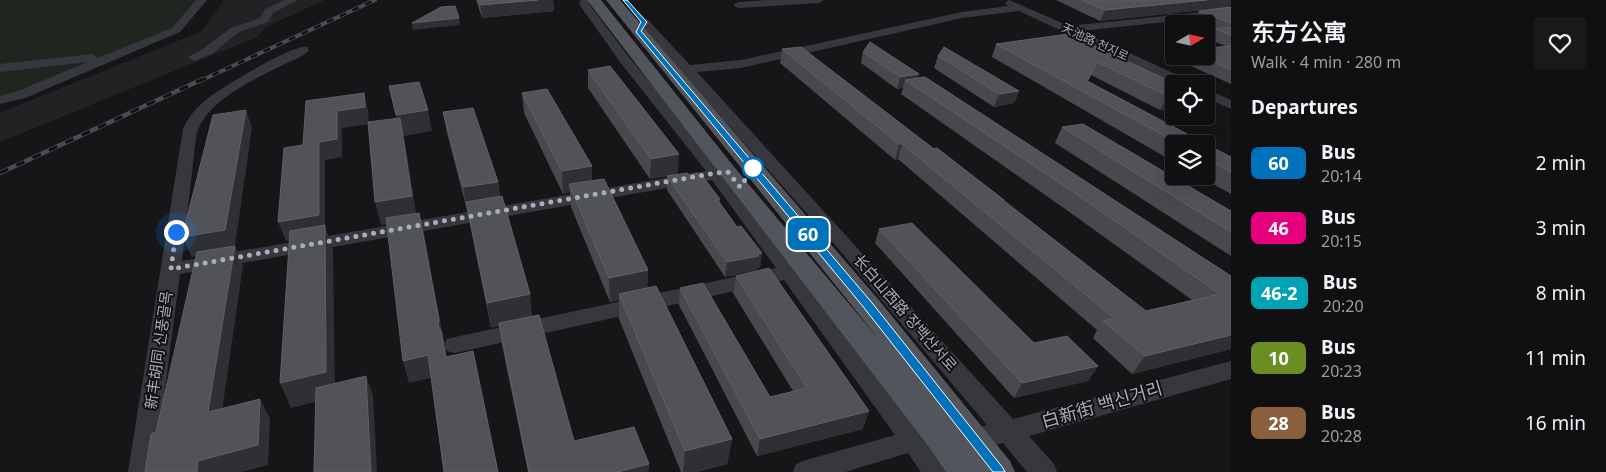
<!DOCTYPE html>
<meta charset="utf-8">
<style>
body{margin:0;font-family:"Noto Sans","Noto Sans SC","Noto Sans KR",sans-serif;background:#19191b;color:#f1f3f6;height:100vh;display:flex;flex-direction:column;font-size:19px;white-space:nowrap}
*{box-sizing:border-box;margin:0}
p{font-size:16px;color:#9c9d9f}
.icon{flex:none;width:28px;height:28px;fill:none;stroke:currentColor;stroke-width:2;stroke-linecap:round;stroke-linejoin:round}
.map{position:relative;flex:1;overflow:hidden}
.details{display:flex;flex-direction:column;background:#101012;width:375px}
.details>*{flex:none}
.badge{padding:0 10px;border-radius:8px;font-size:18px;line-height:32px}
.needle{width:32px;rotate:81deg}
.tools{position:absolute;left:1165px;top:15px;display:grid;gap:10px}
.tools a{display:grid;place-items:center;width:50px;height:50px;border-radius:5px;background:#101012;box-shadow:0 5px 20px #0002,0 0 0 1px #303032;font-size:25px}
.you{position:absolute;width:25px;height:25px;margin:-12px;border:4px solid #fff;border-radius:50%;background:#1a73e8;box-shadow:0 0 0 8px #1a73e833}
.map>.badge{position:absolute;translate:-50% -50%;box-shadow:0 0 0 2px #fff}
h2{padding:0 20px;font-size:19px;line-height:45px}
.round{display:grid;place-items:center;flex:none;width:52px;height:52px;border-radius:5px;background:#19191b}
.overview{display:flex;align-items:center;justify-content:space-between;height:85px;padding:0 20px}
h1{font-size:24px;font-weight:600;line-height:38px}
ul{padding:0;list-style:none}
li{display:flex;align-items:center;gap:15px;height:65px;padding:0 20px}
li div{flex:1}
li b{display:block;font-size:19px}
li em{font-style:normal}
li .badge{min-width:55px;font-weight:700;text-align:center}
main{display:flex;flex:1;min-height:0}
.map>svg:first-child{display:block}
.built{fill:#222225}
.green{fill:#1e261f}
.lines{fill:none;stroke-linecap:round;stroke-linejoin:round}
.minor{fill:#37383d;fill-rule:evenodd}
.major{fill:#53555c;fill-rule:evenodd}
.rail-far1-casing{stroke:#4a4c52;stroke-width:4}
.rail-casing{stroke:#4a4c52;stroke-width:4.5}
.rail-far1{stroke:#111113;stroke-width:2.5;stroke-dasharray:7;stroke-linecap:butt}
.rail{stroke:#111113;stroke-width:3;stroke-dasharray:9;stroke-linecap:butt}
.wall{fill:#47494d}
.shaded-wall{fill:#2f3033}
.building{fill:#525359;stroke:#5f6168}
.line{fill:#0072bc;stroke:#fff}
.walk{stroke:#a8adb8;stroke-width:5;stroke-dasharray:0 9}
.stop-dot{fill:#fff;stroke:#0072bc;stroke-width:2.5}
.labels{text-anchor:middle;stroke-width:4;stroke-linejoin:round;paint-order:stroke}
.far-street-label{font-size:12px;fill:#a8adb8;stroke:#111113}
.street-label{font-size:15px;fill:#a8adb8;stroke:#111113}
.near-street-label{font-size:18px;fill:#a8adb8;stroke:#111113}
</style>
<main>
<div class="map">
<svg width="1231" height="472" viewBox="0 0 1231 472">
<rect width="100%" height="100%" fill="#161618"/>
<path class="built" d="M224 0H325L266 27 257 37 0 142V113L202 31Z"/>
<path class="green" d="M0 0H201L179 29 112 57 0 67Z
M95 60 0 99V71Z"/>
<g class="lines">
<path class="minor" d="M196 0H207L180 32 25 98 0 104V96L15 92 88 62 0 72V64L92 54 98 58 172 28Z
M284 0H298L273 13 268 22 239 32 212 54 194 61 188 57 204 48 231 28 260 18 265 9Z
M581 0H591L589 4 628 56 721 168H733L735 172 733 176 727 177 920 429 925 428 934 431 938 439 934 447 950 472H921L908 453 845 472H793L796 464 806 460 895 435 784 280 455 353 447 351 444 345 447 339 455 337 776 268 712 180 180 274 154 472H128L183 129C188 117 197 107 207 99 221 88 293 44 307 47L309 50C303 57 291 61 283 65 254 79 202 103 196 137L182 261 706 171 620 62 579 4Z
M767 0H824L819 3 738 8 733 5 738 2Z
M1009 0 1069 26 1231 9V15L1081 31 1191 81 1193 84H1175L1019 11 962 18 741 68 697 72 1013 419 1231 361V379L1029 436 1054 464 1057 472H1027L1003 443 973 450 964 447 960 439 964 431 987 425 835 245 683 74 675 73 674 70 677 67 638 22 644 19 648 20 690 65 741 60 962 12 1008 6 1005 3Z
M1206 89 1231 100V109L1206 98Z"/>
<path class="major" d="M587 0H601L735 168 882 343 606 0H620L878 299 1010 461 1015 472H946L929 447Z"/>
<g class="rail-far1-casing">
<path id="rail-far1" d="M200 81 375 0"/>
</g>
<g class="rail-casing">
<path id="rail" d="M0 173 203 79"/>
</g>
<use href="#rail-far1" class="rail-far1"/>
<use href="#rail" class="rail"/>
</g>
<path class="wall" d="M476 0H553L554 11 482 18Z
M1056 0H1231V84L1182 62 1185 56H1206L1226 46 1210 40 1216 30 1206 26V24H1201L1194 21 1199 11 1231 7 1100 21Z
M1068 34 1176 84 1174 108 1160 110 1091 75 1088 81 1206 144H1174V162L992 57 996 44Z
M782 49 934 149 1004 201 1146 311 1192 300 1061 206 901 94 903 88 897 89 861 63 863 52 918 78 1231 276V349L1132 374 1093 338 1097 330 898 159 895 160 780 63Z
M938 56 1019 91 1014 103 994 107 934 68Z
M588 70 678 174 650 179 588 88Z
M522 93 592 166V181L648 270 647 288 732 439 727 464 697 472H681L619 319V300L610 302 571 207 570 192 563 194 524 113Z
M443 112 498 182 500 196 532 317 574 441 649 464 648 472H528L502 345 499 326 491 327 467 210 447 133Z
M1062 127 1231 211V256L1055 143Z
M1206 144 1231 157V194L1199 176H1206Z
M689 175 720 199 719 203 737 227 762 253 760 268H757V270L725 277 667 190V176Z
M879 229 1034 343 1098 366 1088 381 1014 398 875 243Z
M736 276 863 429 757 456 679 305 680 288 770 397 793 391 733 293Z"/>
<path class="shaded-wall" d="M538 0H553L554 11 482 18 480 5Z
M1207 0H1231V7L1100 21 1105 10Z
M459 18 460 25 413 30 412 23Z
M919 74 915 86 905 80 903 88 897 89 900 77Z
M1019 91 1014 103 994 107 999 94Z
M364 93 368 110 369 124 342 128V157L325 160V226L333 249 335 397 291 408 280 383 325 234 286 241 278 222 319 142 337 111Z
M1174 95V108L1160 110 1168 96Z
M246 110 252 128 235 246 243 265 219 432 208 412 234 250 192 257 182 237Z
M428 110 432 131 404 136 417 219 381 225 375 202 401 136 396 115Z
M899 144H902L898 159 895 160Z
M679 154 678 174 650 179 651 159Z
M592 166V189L569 184 570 192 563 194 562 171Z
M498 182 501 204 467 210 463 187Z
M419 213 424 233 451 379 438 325Z
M762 253 760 268H757V270L725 277 727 262Z
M648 270 647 294H619V300L610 302 609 278Z
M530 294 532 318 491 327 487 303Z
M1231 335V349L1132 374 1145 356Z
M428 355 434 377 409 383 403 361Z
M1098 366 1088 381 1014 398 1022 383Z
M366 376 373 395 377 472H371Z
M260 399 270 419 268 465 242 472H197L198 461Z
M869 411 863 429 757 456 760 439Z
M732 439 727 464 697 472H683L685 451Z
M649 464 648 472H618Z"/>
<path class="building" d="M478 0H538L480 5Z
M1082 0H1207L1105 10Z
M455 6 459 18 412 23 441 7Z
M1231 7V23L1199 11Z
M1231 27V35L1216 29Z
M1068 34 1176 84H1174V95L1168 96 1097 62 1087 81 1206 144H1179L996 44Z
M870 42 919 74 900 77 863 52Z
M1231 46V70L1201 56H1206V48Z
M801 47 934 149 937 148 1004 200H1003L1146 311 1220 294 1069 189 905 80 925 77 1231 276V335L1145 356 1103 321 1114 318 902 144H899L782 49Z
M944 47 1019 91 999 94 938 56Z
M610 66 679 154 651 159 588 70Z
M419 82 428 110 396 115 389 86Z
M547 89 592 166 562 171 522 93Z
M364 93 365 107 337 111V139L319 142V215L278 222 284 148 303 145 306 101Z
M473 108 498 182 463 187 443 112Z
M246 110 225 230 182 237 213 115Z
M400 118 412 196 375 202 368 122Z
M1083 124 1231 211V232L1062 127Z
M1206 144 1231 157V172L1206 159Z
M688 173 689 175 697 173 701 178 703 177 720 199H717L737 227 741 226 762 253 758 254 759 256 727 262 667 176Z
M604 179 648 270 609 278 569 184Z
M502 196 530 294 487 303 466 202Z
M419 213 439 320 438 325 441 331 446 357 473 351 498 472H444L428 355 403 361 386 218Z
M912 223 1034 343 1067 336 1098 366 1022 383 879 229Z
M325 225 326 372 280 383 290 231Z
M235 246 208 412 260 399 258 445 198 461 197 472H145L151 434 156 432 197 252Z
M769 268 869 411 760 439 680 288 703 283 770 397 807 388 736 276Z
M656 286 732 439 685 451 619 294Z
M539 315 574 441 634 427 649 464 618 472H529L499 323Z
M366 376 371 472H314L316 388Z"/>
<path class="line" d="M623 0H627L647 22 641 31 873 304 1003 468 1005 472H993L865 309 636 32 641 22Z"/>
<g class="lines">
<path class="walk" d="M176 232 171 269 716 173 728 172 740 187 753 168"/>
</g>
<circle class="stop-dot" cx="753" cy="168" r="10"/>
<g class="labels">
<g class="far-street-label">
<text transform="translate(1095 42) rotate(25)" y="4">天池路 천지로</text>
</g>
<g class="street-label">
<text transform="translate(905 313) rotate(49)" y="5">长白山西路 장백산서로</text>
<text transform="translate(159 350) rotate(-82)" y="5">新丰胡同 신풍골목</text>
</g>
<g class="near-street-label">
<text transform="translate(1102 405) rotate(-16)" y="6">白新街 백신거리</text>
</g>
</g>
</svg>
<div class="tools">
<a><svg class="needle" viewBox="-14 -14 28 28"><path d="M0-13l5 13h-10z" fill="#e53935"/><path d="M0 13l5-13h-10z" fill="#9c9d9f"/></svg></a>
<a><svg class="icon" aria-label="locate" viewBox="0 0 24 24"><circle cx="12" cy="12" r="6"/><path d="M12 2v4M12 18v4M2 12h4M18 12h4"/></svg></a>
<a><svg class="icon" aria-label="layers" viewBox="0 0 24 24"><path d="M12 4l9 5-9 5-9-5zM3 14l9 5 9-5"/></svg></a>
</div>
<div class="you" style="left:176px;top:232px"></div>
<b class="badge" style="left:808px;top:234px;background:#0072bc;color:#fff">60</b>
</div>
<section class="details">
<div class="overview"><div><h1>东方公寓</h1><p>Walk · 4 min · 280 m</p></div><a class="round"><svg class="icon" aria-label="heart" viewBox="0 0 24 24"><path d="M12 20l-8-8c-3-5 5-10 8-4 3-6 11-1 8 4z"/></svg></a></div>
<h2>Departures</h2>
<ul>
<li><span class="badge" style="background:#0072bc;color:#fff">60</span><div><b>Bus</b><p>20:14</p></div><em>2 min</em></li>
<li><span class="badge" style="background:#e6007e;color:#fff">46</span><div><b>Bus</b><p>20:15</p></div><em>3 min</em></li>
<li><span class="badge" style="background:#00a3b4;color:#fff">46-2</span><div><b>Bus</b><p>20:20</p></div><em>8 min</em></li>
<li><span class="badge" style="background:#6b8e23;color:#fff">10</span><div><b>Bus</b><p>20:23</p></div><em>11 min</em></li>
<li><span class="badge" style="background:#8b5e3c;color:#fff">28</span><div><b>Bus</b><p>20:28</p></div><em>16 min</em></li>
</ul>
</section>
</main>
